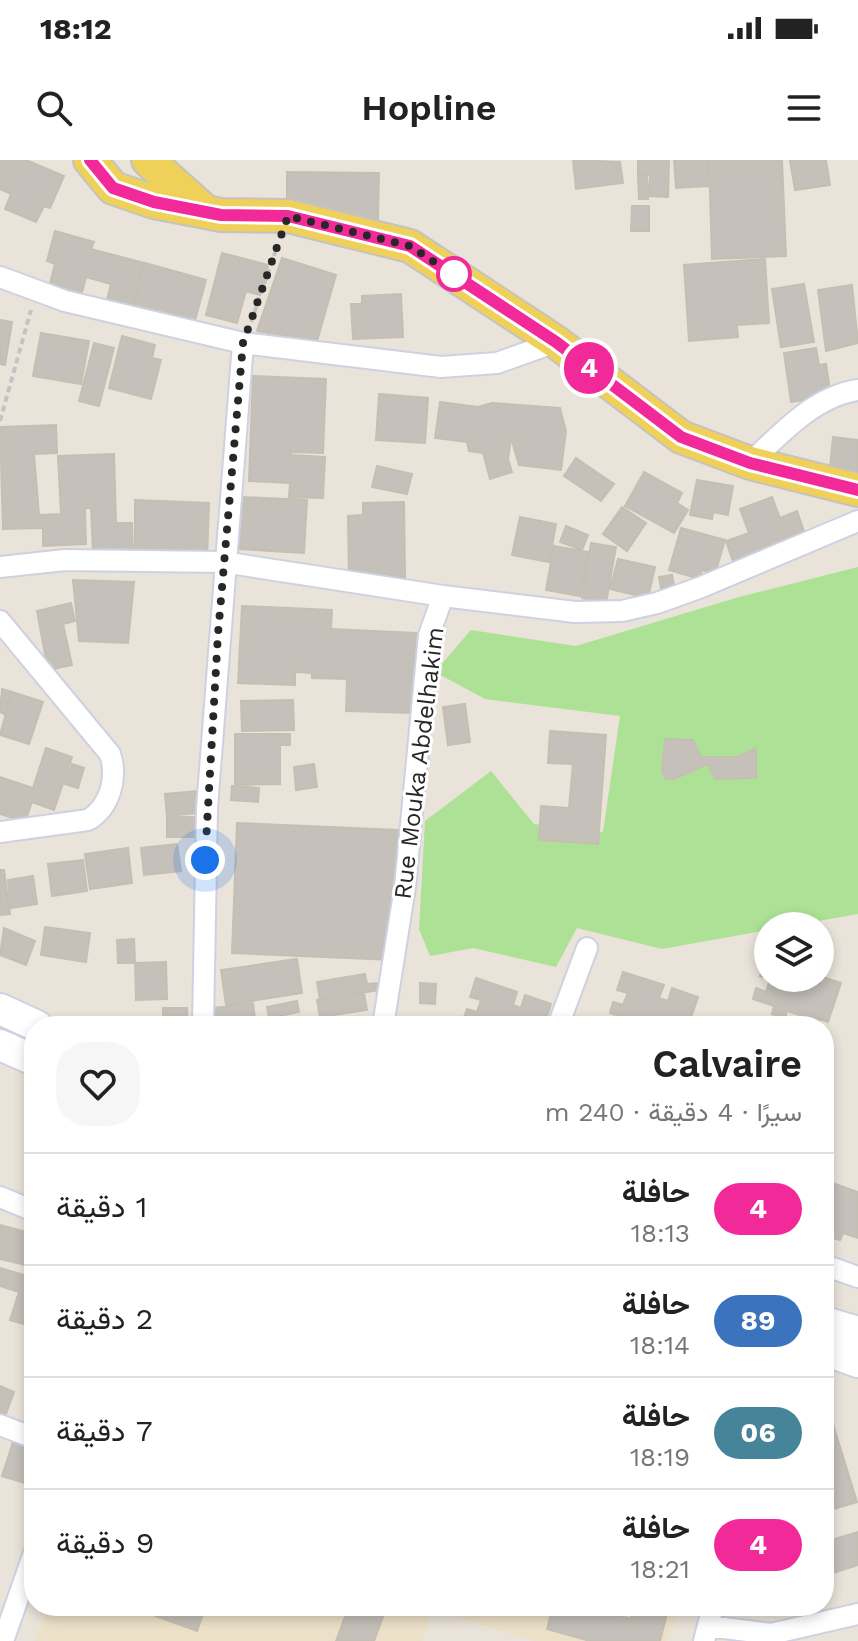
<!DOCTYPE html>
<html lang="ar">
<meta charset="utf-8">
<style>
body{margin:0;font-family:"Work Sans",Vazirmatn,sans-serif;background:#f6f6f6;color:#222;direction:rtl;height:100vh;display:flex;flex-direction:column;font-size:30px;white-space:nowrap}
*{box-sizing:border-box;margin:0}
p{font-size:26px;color:#767676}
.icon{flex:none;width:44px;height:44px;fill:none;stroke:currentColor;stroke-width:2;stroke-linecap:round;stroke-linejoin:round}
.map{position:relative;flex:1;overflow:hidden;direction:ltr}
.sheet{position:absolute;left:24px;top:856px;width:810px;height:600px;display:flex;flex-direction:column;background:#fff;border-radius:32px;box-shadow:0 4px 12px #0003;direction:rtl}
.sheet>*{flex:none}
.badge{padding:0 16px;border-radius:26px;font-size:28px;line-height:52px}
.controls{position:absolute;left:754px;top:752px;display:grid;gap:16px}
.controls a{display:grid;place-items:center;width:80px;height:80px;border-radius:50%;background:#fff;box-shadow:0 4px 12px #0003;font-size:40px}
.you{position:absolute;width:40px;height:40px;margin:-20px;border:6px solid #fff;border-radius:50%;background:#1a73e8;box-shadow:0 0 0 12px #1a73e833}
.map>.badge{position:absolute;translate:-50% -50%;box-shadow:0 0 0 4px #fff}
.round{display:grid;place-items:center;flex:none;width:84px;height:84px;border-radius:32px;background:#f6f6f6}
.head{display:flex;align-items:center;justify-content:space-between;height:136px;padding:0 32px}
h1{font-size:38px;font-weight:600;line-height:60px}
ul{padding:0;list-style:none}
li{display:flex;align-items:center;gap:24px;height:112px;padding:0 32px;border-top:2px solid #e0e0e0}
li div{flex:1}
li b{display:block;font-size:30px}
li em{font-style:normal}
li .badge{min-width:88px;font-weight:700;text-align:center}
.status{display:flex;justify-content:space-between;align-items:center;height:56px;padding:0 40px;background:#fff;direction:ltr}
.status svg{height:22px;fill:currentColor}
header{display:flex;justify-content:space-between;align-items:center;height:104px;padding:0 32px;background:#fff;font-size:36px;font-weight:600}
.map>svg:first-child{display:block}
.education{fill:#ece1c8}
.green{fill:#ade195}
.building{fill:#c5c0b9;stroke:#c5bfb3;stroke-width:2}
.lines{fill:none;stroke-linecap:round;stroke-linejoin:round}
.minor-casing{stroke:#ced1e1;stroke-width:24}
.secondary-casing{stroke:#ced1e1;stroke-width:34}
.primary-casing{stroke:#c3c3c3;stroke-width:36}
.path{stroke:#c3c3c3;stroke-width:4;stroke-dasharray:6 4;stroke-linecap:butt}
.minor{stroke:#fff;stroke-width:20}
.secondary{stroke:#fff;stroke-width:30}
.primary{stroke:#efd059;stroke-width:32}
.line-casing{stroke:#fff;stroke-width:18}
.line{stroke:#f22a99;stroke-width:12}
.walk{stroke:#272727;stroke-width:8;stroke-dasharray:0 14.4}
.stop-dot{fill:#fff;stroke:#f22a99;stroke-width:4}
.labels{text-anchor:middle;stroke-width:6;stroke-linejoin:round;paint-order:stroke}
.street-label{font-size:24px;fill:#272727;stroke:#fff}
</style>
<div class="status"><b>18:12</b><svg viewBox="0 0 49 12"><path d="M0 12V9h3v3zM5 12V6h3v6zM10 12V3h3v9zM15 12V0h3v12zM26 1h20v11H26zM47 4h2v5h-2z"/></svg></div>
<header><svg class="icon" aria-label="menu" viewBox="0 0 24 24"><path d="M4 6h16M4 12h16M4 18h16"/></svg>Hopline<svg class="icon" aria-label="search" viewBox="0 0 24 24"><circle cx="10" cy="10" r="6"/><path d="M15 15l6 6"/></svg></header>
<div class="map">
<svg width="858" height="1481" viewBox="0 0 858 1481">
<rect width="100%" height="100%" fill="#eae3d9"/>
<path class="education" d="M48 1446H680L667 1481H534L434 1450 421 1481H35Z"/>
<path class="green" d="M858 407V754L790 766H768V770L662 789 577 768 556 807 473 788 430 796 419 769 425 661 491 611 534 664 603 672 620 556 485 539 435 512 471 470 576 486 739 437Z"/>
<path class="building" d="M0 0H26L64 16 50 48 44 46 36 62 5 49 11 34 0 29Z
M573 0 620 2 623 23 576 29Z
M638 0H669L668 37 649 36 650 15 638 14Z
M674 0H708L709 26 676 28Z
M709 0H782L786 96 712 99Z
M790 0H826L830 25 795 30Z
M287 12 379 13 378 60 314 59V42H287Z
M647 15 648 39H639L638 16Z
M632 46H649V71H631Z
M55 71 94 82 91 89 144 103 132 146 107 140 111 124 86 117 80 140 48 131 55 104 47 101Z
M222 93 268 105 260 135 246 131 237 163 206 155Z
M282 98 336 115 317 181 257 171Z
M765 99 769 163 737 165 738 177 689 181 684 105Z
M145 103 206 120 193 168 132 151Z
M804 124 814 182 781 187 772 129Z
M852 125 858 183 826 191 818 130Z
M401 134 403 177 353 179 351 144H362V136Z
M0 160 12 162 5 205 0 204Z
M41 173 89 181 81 224 33 216Z
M122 176 155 185 152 198 161 200 151 239 109 228Z
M94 183 114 188 99 246 79 241Z
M816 188 819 205 826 204 831 237 791 242 784 193Z
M253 216 326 219 323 293 291 292V295L325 297 323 338 289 337 290 323 249 321Z
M379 234 428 238 425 283 376 280Z
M440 242 478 247 492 243 560 248 566 271 561 310 519 305 511 278 508 299 512 312 490 319 483 293 469 291 467 282 435 278Z
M56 265 57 293 34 294 39 355 61 354 58 296 114 294 116 363H132L133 392 93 393 91 348H85L86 384 43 386V368L3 369 0 267Z
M833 277 858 280V322L829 318Z
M576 298 614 324 601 341 564 316Z
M377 306 412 314 407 334 372 327Z
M644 312 682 333 677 343 688 350 674 373 625 346Z
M697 320 733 326 728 355 713 352 712 359 690 355Z
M241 337 307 340 304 393 239 389Z
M772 337 780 358 797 351 807 380 735 407 726 381 749 373 740 349Z
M135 340 209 343 207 399 135 393Z
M404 342 405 418 349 419 348 356 363 355V343Z
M622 347 646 363 627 391 603 374Z
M520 357 556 364 549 402 512 395Z
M566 366 588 375 582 390 560 382Z
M681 368 725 380 715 414 702 410 700 419 669 410Z
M591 383 616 387 606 443 582 438Z
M554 386 588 392 580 436 546 430Z
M618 399 655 407 648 438 610 429Z
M672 415 675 431 662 434 659 417Z
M73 420 134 422 128 483 79 481Z
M71 443 75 461 63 464 72 505 48 510 37 451Z
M242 446 332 450 331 469 416 473 413 553 346 551 347 519 312 518V513L295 512V525L238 523Z
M2 529 12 532 4 554 0 552Z
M12 532 43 542 29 584 0 575Z
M293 540 294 570 242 571 241 541Z
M465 544 470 582 448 585 443 547Z
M550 571 606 575 598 684 539 680 541 646 569 648 573 604 548 603Z
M235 574H290V585H280V624L235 625Z
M665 579 693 580 701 597H738L756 588V618L715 619 708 604 674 619H666L662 610Z
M46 588 72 597 54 650 32 642 25 662 0 654V617L33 628Z
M72 604 84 608 78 628 65 624Z
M314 604 317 627 296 630 294 607Z
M232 626 259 628 258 642 231 640Z
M198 631 199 653 167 656 165 634Z
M167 656 195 657V677H167Z
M237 663 398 670 392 800 232 793Z
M177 684 181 711 144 715 141 688Z
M128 688 132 723 90 729 85 694Z
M83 700 87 731 52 736 48 704Z
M0 710H4L10 754 0 755Z
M33 716 37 744 11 748 8 720Z
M45 767 90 773 86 802 41 795Z
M4 768 35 781 26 805 0 795Z
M134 779 135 803H118L117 780Z
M766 798 768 818H804L802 825 810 827 814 818 820 816 841 823 828 862 820 859 818 866H799L803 856 787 851 785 858 772 854 774 846 753 839 756 828 766 832 770 819 760 816Z
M297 799 302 833 226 845 221 810Z
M166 802 167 839 136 840 135 803Z
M623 812 664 825 659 838 668 841 672 828 698 837 688 866H630L632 860 610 853 613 842 623 845 628 833 617 830Z
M365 814 367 824 378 823 379 830 320 840 317 822Z
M476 818 517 832 513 845 521 848 525 835 551 844 544 866H483L463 860 467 849 477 852 481 840 470 837Z
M420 823 436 824 435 844 420 843Z
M364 833 367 850 320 857 317 840Z
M297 841 299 852 269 858 267 847Z
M253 843 256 866H206L204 849Z
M163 848H187L188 866H163Z
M258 859 305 860V866H258Z
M824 1020 858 1032V1078L843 1073 840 1080 827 1076 830 1068 824 1066Z
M0 1065 34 1074V1107L0 1099Z
M0 1108 34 1118V1143L27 1165 10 1160 19 1132 0 1126Z
M0 1226 14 1232 4 1259 0 1257Z
M824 1235 857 1342 824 1352Z
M13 1282 34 1289V1326L2 1316Z
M858 1372V1405L824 1416V1382Z
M128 1446H206L197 1471Z
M349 1446H387L374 1481H336Z
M553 1446H585L631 1459 634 1446H669L660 1481H590L547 1469Z"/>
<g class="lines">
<g class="minor-casing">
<path id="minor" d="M0 117 65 141 243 183 441 207 497 203 556 182
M750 303C780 274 815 236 858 230
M0 407 65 400 223 402 443 436
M0 461 110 594C118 618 110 647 88 660L0 672
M203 866 207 648 243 183
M383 866 405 727 429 475 443 436 575 452 622 451 657 443 699 428 858 361
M558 866 587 788
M0 1037 34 1051
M824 1105 858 1117
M0 1265 34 1278
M708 1466 771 1474 858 1454
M3 1481 34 1393
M704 1481 713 1446"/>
</g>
<g class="secondary-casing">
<path id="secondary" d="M0 849 37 866
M0 885 34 900
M824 1162 858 1172
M824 1190 858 1202"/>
</g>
<g class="primary-casing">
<path id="primary" d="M90 0 113 28 154 42 221 55 288 56 410 86 556 182 681 277 750 303 858 330
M148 0 206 52"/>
</g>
<path class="path" d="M251 162 278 84
M0 261 31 150"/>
<use href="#minor" class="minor"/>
<use href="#secondary" class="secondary"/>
<use href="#primary" class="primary"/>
</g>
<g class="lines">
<g class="line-casing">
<path id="line" d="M90 0 113 28 154 42 221 55 288 56 410 86 556 182 681 277 750 303 858 330"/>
</g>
<use href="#line" class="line"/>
<path class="walk" d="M205 700 218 474 243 183 288 56 410 86 460 119 454 114"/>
</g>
<circle class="stop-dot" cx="454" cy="114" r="16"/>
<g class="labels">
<g class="street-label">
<text transform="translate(419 603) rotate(-83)" y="8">Rue Mouka Abdelhakim</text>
</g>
</g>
</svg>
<div class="controls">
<a><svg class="icon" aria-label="layers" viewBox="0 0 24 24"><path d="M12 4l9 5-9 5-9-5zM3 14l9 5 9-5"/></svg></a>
</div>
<div class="you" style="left:205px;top:700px"></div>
<b class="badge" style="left:589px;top:208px;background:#f22a99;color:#fff">4</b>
<section class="sheet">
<div class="head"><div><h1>Calvaire</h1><p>سيرًا · 4 دقيقة · 240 m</p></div><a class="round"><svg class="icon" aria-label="heart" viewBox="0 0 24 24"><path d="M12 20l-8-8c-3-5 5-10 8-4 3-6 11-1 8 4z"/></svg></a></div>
<ul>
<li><span class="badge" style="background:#f22a99;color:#fff">4</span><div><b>حافلة</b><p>18:13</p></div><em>1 دقيقة</em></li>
<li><span class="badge" style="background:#3c73bf;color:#fff">89</span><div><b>حافلة</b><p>18:14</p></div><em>2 دقيقة</em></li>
<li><span class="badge" style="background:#468499;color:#fff">06</span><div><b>حافلة</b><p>18:19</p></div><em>7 دقيقة</em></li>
<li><span class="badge" style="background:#f22a99;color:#fff">4</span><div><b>حافلة</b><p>18:21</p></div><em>9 دقيقة</em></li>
</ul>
</section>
</div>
